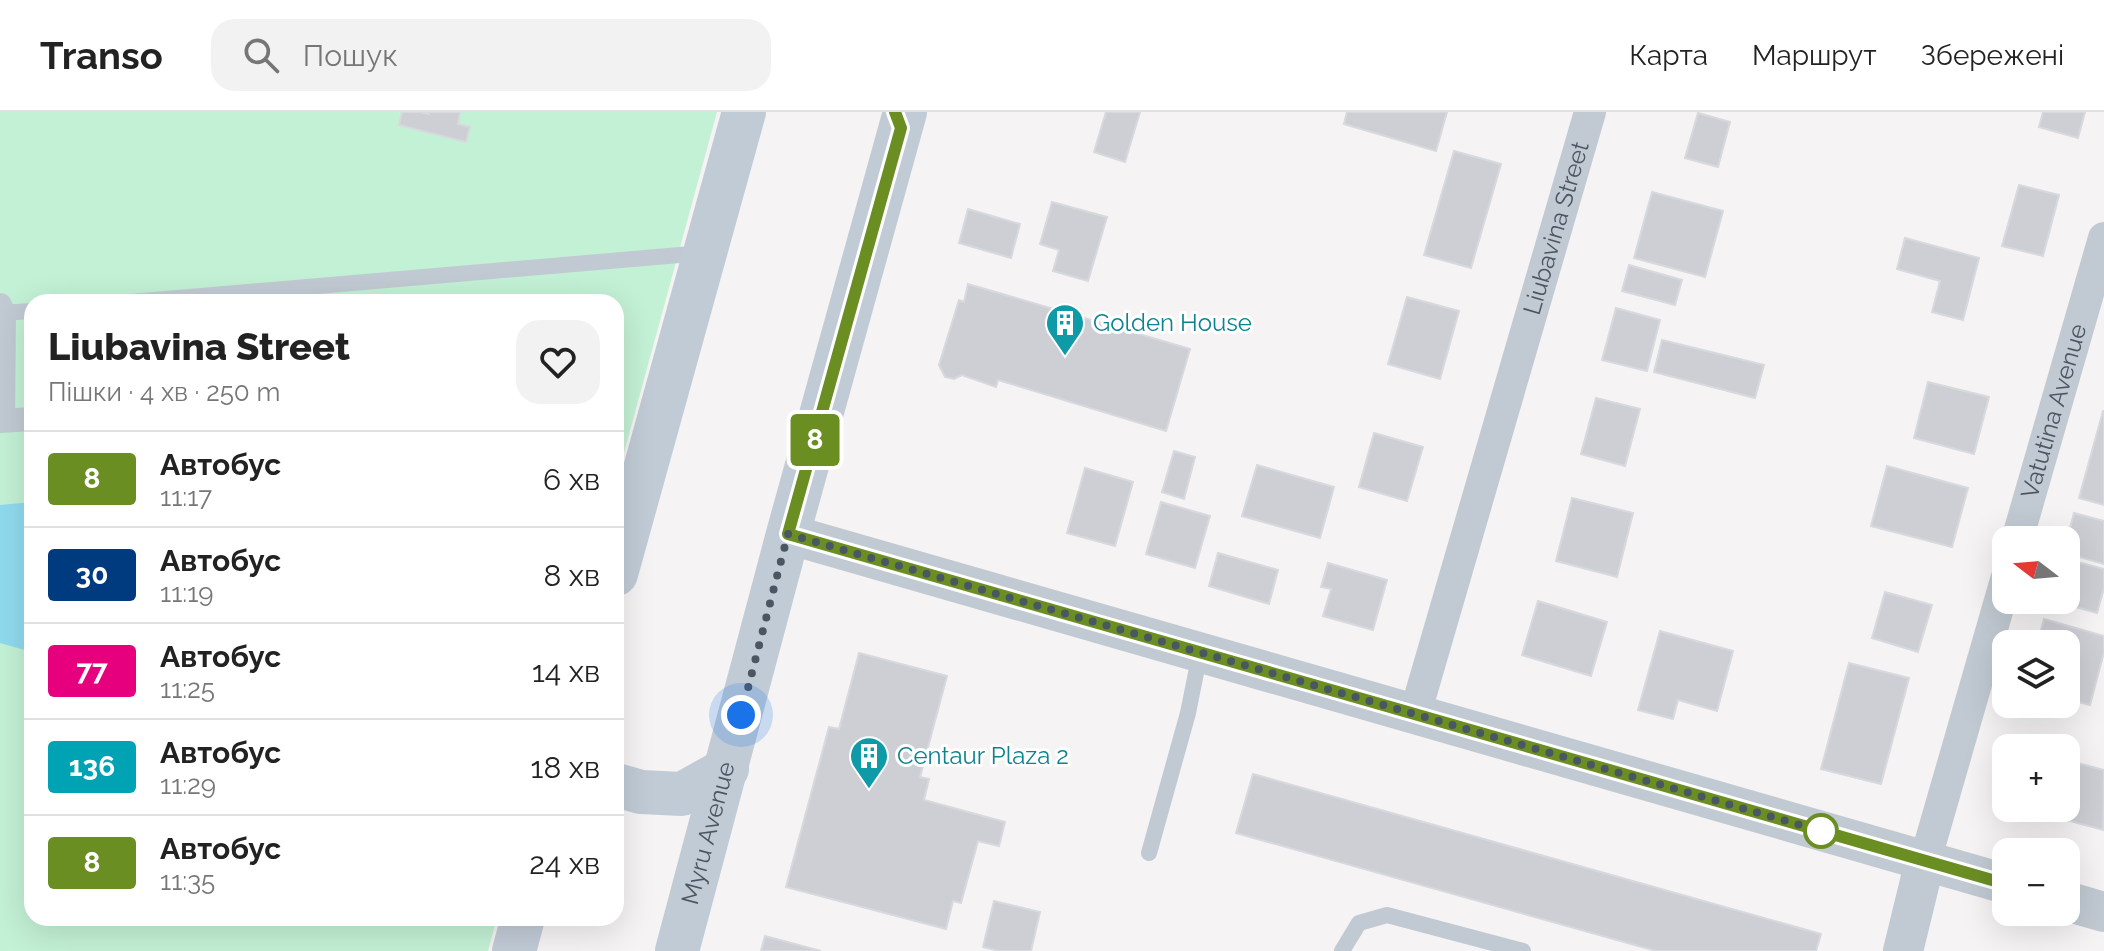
<!DOCTYPE html>
<html lang="uk">
<meta charset="utf-8">
<style>
body{margin:0;font-family:Raleway,sans-serif;background:#f2f2f2;color:#222;height:100vh;display:flex;flex-direction:column;font-size:30px;white-space:nowrap}
*{box-sizing:border-box;margin:0}
p{font-size:26px;color:#767676}
.icon{flex:none;width:44px;height:44px;fill:none;stroke:currentColor;stroke-width:2;stroke-linecap:round;stroke-linejoin:round}
.map{position:relative;flex:1;overflow:hidden}
.details{position:absolute;left:24px;top:182px;width:600px;height:632px;display:flex;flex-direction:column;background:#fff;border-radius:24px;box-shadow:0 8px 32px #0002}
.details>*{flex:none}
.badge{padding:0 16px;border-radius:6px;font-size:28px;line-height:52px}
.needle{width:52px;rotate:286deg}
.controls{position:absolute;left:1992px;top:414px;display:grid;gap:16px}
.controls a{display:grid;place-items:center;width:88px;height:88px;border-radius:16px;background:#fff;box-shadow:0 8px 32px #0002;font-size:40px}
.you{position:absolute;width:40px;height:40px;margin:-20px;border:6px solid #fff;border-radius:50%;background:#1a73e8;box-shadow:0 0 0 12px #1a73e833}
.map>.badge{position:absolute;translate:-50% -50%;box-shadow:0 0 0 4px #fff}
.round{display:grid;place-items:center;flex:none;width:84px;height:84px;border-radius:24px;background:#f2f2f2}
.overview{display:flex;align-items:center;justify-content:space-between;height:136px;padding:0 24px}
h1{font-size:38px;font-weight:800;line-height:60px}
ul{padding:0;list-style:none}
li{display:flex;align-items:center;gap:24px;height:96px;padding:0 24px;border-top:2px solid #e0e0e0}
li div{flex:1}
li b{display:block;font-size:30px}
li em{font-style:normal}
li .badge{min-width:88px;font-weight:700;text-align:center}
header{display:flex;align-items:center;gap:48px;box-sizing:border-box;height:112px;padding:0 40px;background:#fff;border-bottom:2px solid #e0e0e0}
header strong{font-size:38px}
nav{display:flex;gap:44px;margin-inline-start:auto;font-size:28px}
.search{width:560px;height:72px;background:#f2f2f2;display:flex;align-items:center;gap:20px;box-sizing:border-box;padding:0 28px;border-radius:24px;color:#767676;font-size:30px}
.map>svg:first-child{display:block}
.green{fill:#c3f1d5}
.water{fill:#90daee}
.building{fill:#cdcfd5;stroke:#d7d9de;stroke-width:2}
.lines{fill:none;stroke-linecap:round;stroke-linejoin:round}
.service{stroke:#c1cad2;stroke-width:16}
.pedestrian{stroke:#c1cad2;stroke-width:24}
.minor{stroke:#c1cad2;stroke-width:32}
.tertiary{stroke:#c1cad2;stroke-width:40}
.secondary{stroke:#c1cbd6;stroke-width:44}
.line-casing{stroke:#fff;stroke-width:18}
.line{stroke:#6b8e23;stroke-width:12}
.walk{stroke:#4a5661;stroke-width:8;stroke-dasharray:0 14.4}
.stop-dot{fill:#fff;stroke:#6b8e23;stroke-width:4}
.labels{text-anchor:middle;stroke-width:6;stroke-linejoin:round;paint-order:stroke}
.street-label{font-size:24px;fill:#4a5661;stroke:#fff}
.culture-label{font-size:24px;fill:#0d838f;stroke:#fff;text-anchor:start}
</style>
<header>
<strong>Transo</strong>
<div class="search"><svg class="icon" aria-label="search" viewBox="0 0 24 24"><circle cx="10" cy="10" r="6"/><path d="M15 15l6 6"/></svg>Пошук</div>
<nav><a>Карта</a><a>Маршрут</a><a>Збережені</a></nav>
</header>
<div class="map">
<svg width="2104" height="839" viewBox="0 0 2104 839">
<rect width="100%" height="100%" fill="#f5f3f3"/>
<path class="green" d="M0 0H717L616 370V190H32V806H497L488 839H0Z"/>
<path class="water" d="M32 390V540L0 531V393Z"/>
<path class="building" d="M402 0H420L429 2V0H460L458 12 470 15 466 30 399 13Z
M1106 0H1140L1125 50 1094 40Z
M1347 0H1447L1436 39 1344 12Z
M2043 0H2085L2078 26 2039 15Z
M1698 1 1730 10 1718 55 1685 46Z
M1454 39 1501 52 1471 156 1424 143Z
M2019 73 2059 83 2043 144 2002 134Z
M1652 80 1723 99 1705 165 1634 146Z
M1052 90 1107 105 1088 169 1053 159 1059 138 1040 132Z
M968 97 1020 112 1011 146 959 131Z
M1905 126 1979 146 1963 208 1932 200 1940 169 1897 157Z
M1629 153 1682 168 1675 193 1622 179Z
M968 172 1190 237 1166 319 998 268 996 275 962 263 954 267 945 265 939 253 959 188 964 190Z
M1407 185 1459 199 1440 267 1388 252Z
M1616 196 1660 208 1647 259 1602 248Z
M1662 228 1764 253 1755 286 1654 260Z
M1928 270 1989 285 1974 342 1914 326Z
M1596 286 1640 297 1625 354 1581 342Z
M2103 299H2104V393L2079 386Z
M1374 321 1423 335 1407 389 1359 375Z
M1174 339 1195 345 1184 387 1162 380Z
M1257 353 1334 375 1320 426 1242 404Z
M1887 354 1968 376 1952 435 1871 414Z
M1085 356 1133 370 1115 434 1067 421Z
M1572 386 1633 401 1617 465 1556 449Z
M1161 390 1210 404 1195 456 1146 442Z
M2074 401 2104 409V452L2066 441V432Z
M1218 441 1278 458 1269 492 1209 474Z
M2066 447 2104 457V476L2097 501 2051 488H2066Z
M1328 451 1387 468 1373 518 1323 504 1331 477 1321 475Z
M1885 480 1932 493 1918 540 1872 526Z
M1538 489 1607 510 1591 564 1522 543Z
M2044 507 2104 524V540L2090 593 2066 587V532H2037Z
M1660 519 1733 539 1717 599 1678 588 1673 607 1638 598Z
M859 541 947 564 920 665 929 667 924 688 1005 710 999 734 978 729 961 791 953 789 946 817 786 775 829 615 839 617Z
M1849 551 1909 566 1881 672 1821 657Z
M2066 648 2104 658 2103 718 2023 696H2066Z
M1253 662 1821 822 1816 839H1656L1236 721Z
M994 789 1040 800 1031 839H999L983 835Z
M765 824 821 839H761Z"/>
<g class="lines">
<path class="service" d="M131 190 703 141
M0 201 32 199
M1149 741 1188 601 1200 541
M1342 839 1359 811 1387 803 1523 839"/>
<path class="pedestrian" d="M0 193 4 201 3 308
M0 309 32 307"/>
<g class="minor">
<path id="s1" d="M2017 428 2104 126"/>
<path id="s2" d="M1415 602 1590 0"/>
<path d="M1925 749 2006 468"/>
</g>
<path class="tertiary" d="M788 422 2006 772
M2066 789 2104 800
M1903 839 1925 749"/>
<g class="secondary">
<path d="M616 462 744 0"/>
<path d="M616 673 641 680 682 682 727 657"/>
<path d="M514 839 523 806"/>
<path id="s3" d="M677 839 788 422 905 0"/>
</g>
</g>
<g class="lines">
<g class="line-casing">
<path id="line" d="M895 0 901 16 788 422 2006 772"/>
</g>
<use href="#line" class="line"/>
<path class="walk" d="M741 603 788 422 1825 720 1821 719"/>
</g>
<defs>
<g id="building-pin" transform="scale(2)"><path d="M0 17L-7.5 6A9.5 9.5 0 1 1 7.5 6Z" fill="#0f9aa8" stroke="#fff"/><path d="M-4-6H4V6H1V3H-1V6H-4ZM-2.5-4.3h1.7v1.8h-1.7ZM.8-4.3h1.7v1.8H.8ZM-2.5-1h1.7V.8h-1.7ZM.8-1h1.7V.8H.8Z" fill="#fff"/></g>
</defs>
<g fill-rule="evenodd">
<use href="#building-pin" x="1065" y="211"/>
<use href="#building-pin" x="869" y="644"/>
</g>
<circle class="stop-dot" cx="1821" cy="719" r="16"/>
<g class="labels">
<g class="street-label">
<text dy="8" stroke="none"><textPath href="#s2" startOffset="506">Liubavina Street</textPath></text>
<text dy="8" stroke="none"><textPath href="#s1" startOffset="134">Vatutina Avenue</textPath></text>
<text dy="8" stroke="none"><textPath href="#s3" startOffset="122">Myru Avenue</textPath></text>
</g>
<g class="culture-label">
<text x="1093" y="219">Golden House</text>
<text x="897" y="652">Centaur Plaza 2</text>
</g>
</g>
</svg>
<div class="controls">
<a><svg class="needle" viewBox="-14 -14 28 28"><path d="M0-13l5 13h-10z" fill="#e53935"/><path d="M0 13l5-13h-10z" fill="#767676"/></svg></a>
<a><svg class="icon" aria-label="layers" viewBox="0 0 24 24"><path d="M12 4l9 5-9 5-9-5zM3 14l9 5 9-5"/></svg></a>
<a>+</a>
<a>−</a>
</div>
<div class="you" style="left:741px;top:603px"></div>
<b class="badge" style="left:815px;top:328px;background:#6b8e23;color:#fff">8</b>
<section class="details">
<div class="overview"><div><h1>Liubavina Street</h1><p>Пішки · 4 хв · 250 m</p></div><a class="round"><svg class="icon" aria-label="heart" viewBox="0 0 24 24"><path d="M12 20l-8-8c-3-5 5-10 8-4 3-6 11-1 8 4z"/></svg></a></div>
<ul>
<li><span class="badge" style="background:#6b8e23;color:#fff">8</span><div><b>Автобус</b><p>11:17</p></div><em>6 хв</em></li>
<li><span class="badge" style="background:#003b80;color:#fff">30</span><div><b>Автобус</b><p>11:19</p></div><em>8 хв</em></li>
<li><span class="badge" style="background:#e6007e;color:#fff">77</span><div><b>Автобус</b><p>11:25</p></div><em>14 хв</em></li>
<li><span class="badge" style="background:#00a3b4;color:#fff">136</span><div><b>Автобус</b><p>11:29</p></div><em>18 хв</em></li>
<li><span class="badge" style="background:#6b8e23;color:#fff">8</span><div><b>Автобус</b><p>11:35</p></div><em>24 хв</em></li>
</ul>
</section>
</div>
